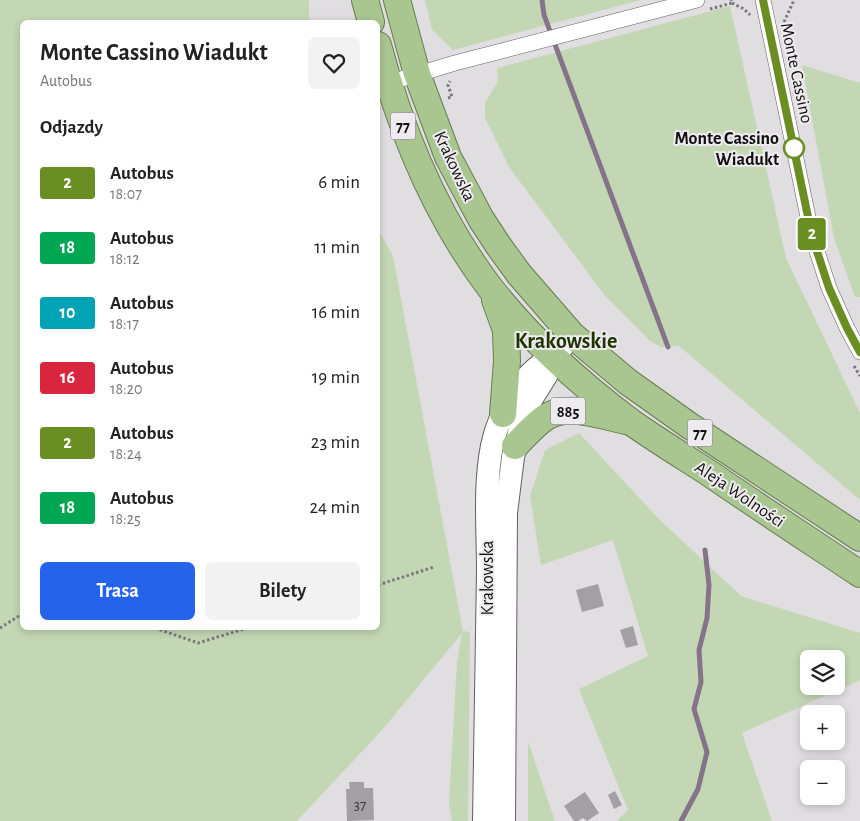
<!DOCTYPE html>
<html lang="pl">
<meta charset="utf-8">
<style>
body{margin:0;font-family:"Alegreya Sans",sans-serif;background:#f2f2f2;color:#222;height:100vh;display:flex;flex-direction:column;font-size:19px;white-space:nowrap}
*{box-sizing:border-box;margin:0}
p{font-size:16px;color:#767676}
.icon{flex:none;width:28px;height:28px;fill:none;stroke:currentColor;stroke-width:2;stroke-linecap:round;stroke-linejoin:round}
.map{position:relative;flex:1;overflow:hidden}
.details{position:absolute;left:20px;top:20px;width:360px;height:610px;display:flex;flex-direction:column;background:#fff;border-radius:8px;box-shadow:0 2px 8px #0003}
.details>*{flex:none}
.badge{padding:0 10px;border-radius:4px;font-size:18px;line-height:32px}
.fabs{position:absolute;left:800px;top:650px;display:grid;gap:10px}
.fabs a{display:grid;place-items:center;width:45px;height:45px;border-radius:8px;background:#fff;box-shadow:0 2px 8px #0003;font-size:25px}
.map>.badge{position:absolute;translate:-50% -50%;box-shadow:0 0 0 2px #fff}
h2{padding:0 20px;font-size:19px;line-height:45px}
.round{display:grid;place-items:center;flex:none;width:52px;height:52px;border-radius:8px;background:#f2f2f2}
.summary{display:flex;align-items:center;justify-content:space-between;height:85px;padding:0 20px}
h1{font-size:24px;font-weight:700;line-height:38px}
.action{display:flex;gap:10px;margin-top:auto;padding:10px 20px}
.action a{flex:1;height:58px;border-radius:8px;background:#2563eb;color:#fff;font-size:20px;font-weight:700;line-height:58px;text-align:center}
.action a+a{background:#f2f2f2;color:#222}
ul{padding:0;list-style:none}
li{display:flex;align-items:center;gap:15px;height:65px;padding:0 20px}
li div{flex:1}
li b{display:block;font-size:19px}
li em{font-style:normal}
li .badge{min-width:55px;font-weight:700;text-align:center}
.map>svg:first-child{display:block}
.green{fill:#c4d7b4;fill-rule:evenodd}
.lines{fill:none;stroke-linecap:round;stroke-linejoin:round}
.stream{stroke:#857389;stroke-width:5}
.building{fill:#a3a0a4}
.minor-casing{stroke:#615f62;stroke-width:16}
.secondary-casing{stroke:#615f62;stroke-width:24}
.trunk-casing{stroke:#677d51;stroke-width:28}
.path{stroke:#7a787b;stroke-width:3;stroke-dasharray:2.5 2.5;stroke-linecap:butt}
.minor{stroke:#fff;stroke-width:15}
.secondary{stroke:#fff;stroke-width:22}
.trunk{stroke:#aac690;stroke-width:26}
.line-casing{stroke:#fff;stroke-width:11}
.line{stroke:#6b8e23;stroke-width:8}
.stop-dot{fill:#fff;stroke:#6b8e23;stroke-width:2.5}
.labels{text-anchor:middle;stroke-width:4;stroke-linejoin:round;paint-order:stroke}
.number-label{font-size:15px;fill:#363436}
.shield{fill:#eeebef;stroke:#535254;stroke-width:1}
.shield-label{font-size:16px;font-weight:bold;fill:#111011}
.street-label{font-size:18px;fill:#111011;stroke:#eeebef}
.stop-label{font-size:18px;font-weight:bold;fill:#111011;stroke:#eeebef;text-anchor:end}
.district-label{font-size:22px;font-weight:bold;fill:#1e3400;stroke:#eeebef}
</style>
<div class="map">
<svg width="860" height="821" viewBox="0 0 860 821">
<rect width="100%" height="100%" fill="#e1dee2"/>
<path class="green" d="M0 0H309V22H22V628H378V229L393 256 463 631 470 632 468 821H452L449 803 457 662 462 633 383 729 297 821H0Z
M425 0H641L453 50 432 30Z
M730 6 786 258 860 413V500L679 346 661 347 650 341 606 297 509 167 485 118V103L498 81 497 68Z
M802 65 860 83V297H855L834 238Z
M579 433 658 518 741 596 860 633V680L742 733 772 821H617L628 810 579 689 648 656 613 540 541 565 530 496 545 450ZM809 659H836V686H809Z
M528 741 555 821H528Z"/>
<g class="lines">
<path class="stream" d="M542 0 544 15 668 347
M681 821 698 789 707 752 694 709 701 682 699 650 707 618 709 585 705 550"/>
</g>
<path class="building" d="M598 584 604 606 582 612 576 590Z
M633 626 638 645 626 648 620 630Z
M349 782H364V788H373L374 820 347 821 346 789H350Z
M615 791 622 805 614 809 608 795Z
M585 792 599 813 587 821 583 818 578 821H574L564 806Z"/>
<g class="lines">
<g class="minor-casing">
<path id="minor" d="M763 0 812 236 829 288 847 328 860 352
M388 83 455 63 697 0"/>
</g>
<g class="secondary-casing">
<path id="secondary" d="M484 821C485 738 487 654 488 571 488 531 484 485 492 446 498 415 523 371 552 358
M504 821 506 513 513 457 521 425 531 400 546 376 553 358 572 335"/>
</g>
<g class="trunk-casing">
<path id="trunk" d="M365 0 371 22
M397 0 417 74 448 157 481 219 498 245 519 274 572 335 628 382 690 426 860 538
M378 45C401 132 436 217 491 289 531 340 579 383 631 422 655 439 681 455 706 471 757 506 809 540 860 574
M495 300 506 330 507 361 503 414
M515 446C525 436 534 425 546 417 569 403 602 416 626 421"/>
</g>
<path class="path" d="M732 3 744 9 750 15
M710 9 732 3 731 0
M784 22 794 0
M448 98 452 97 448 85 450 81
M854 366 860 376
M378 585 434 567
M0 628 22 614
M155 628 198 643 247 628"/>
<use href="#minor" class="minor"/>
<use href="#secondary" class="secondary"/>
<use href="#trunk" class="trunk"/>
</g>
<g class="lines">
<g class="line-casing">
<path id="line" d="M763 0 812 236 829 288 847 328 860 352"/>
</g>
<use href="#line" class="line"/>
</g>
<circle class="stop-dot" cx="794" cy="148" r="10"/>
<g class="labels">
<g class="number-label">
<text x="360" y="810">37</text>
</g>
<g class="shield">
<rect x="390.5" y="112.5" width="25" height="27" rx="4"/>
<rect x="550.5" y="397.5" width="35" height="27" rx="4"/>
<rect x="687.5" y="419.5" width="25" height="27" rx="4"/>
</g>
<g class="shield-label">
<text x="403" y="132">77</text>
<text x="568" y="417">885</text>
<text x="700" y="439">77</text>
</g>
<g class="street-label">
<text transform="translate(797 73) rotate(78)" y="6">Monte Cassino</text>
<text transform="translate(455 166) rotate(65)" y="6">Krakowska</text>
<text transform="translate(740 494) rotate(34)" y="6">Aleja Wolności</text>
<text transform="translate(487 578) rotate(-90)" y="6">Krakowska</text>
</g>
<g class="stop-label">
<text x="779" y="144">Monte Cassino<tspan x="779" dy="21">Wiadukt</tspan></text>
</g>
<g class="district-label">
<text x="566" y="348">Krakowskie</text>
</g>
</g>
</svg>
<div class="fabs">
<a><svg class="icon" aria-label="layers" viewBox="0 0 24 24"><path d="M12 4l9 5-9 5-9-5zM3 14l9 5 9-5"/></svg></a>
<a>+</a>
<a>−</a>
</div>
<b class="badge" style="left:812px;top:234px;background:#6b8e23;color:#fff">2</b>
<section class="details">
<div class="summary"><div><h1>Monte Cassino Wiadukt</h1><p>Autobus</p></div><a class="round"><svg class="icon" aria-label="heart" viewBox="0 0 24 24"><path d="M12 20l-8-8c-3-5 5-10 8-4 3-6 11-1 8 4z"/></svg></a></div>
<h2>Odjazdy</h2>
<ul>
<li><span class="badge" style="background:#6b8e23;color:#fff">2</span><div><b>Autobus</b><p>18:07</p></div><em>6 min</em></li>
<li><span class="badge" style="background:#00a651;color:#fff">18</span><div><b>Autobus</b><p>18:12</p></div><em>11 min</em></li>
<li><span class="badge" style="background:#00a3b4;color:#fff">10</span><div><b>Autobus</b><p>18:17</p></div><em>16 min</em></li>
<li><span class="badge" style="background:#d7263d;color:#fff">16</span><div><b>Autobus</b><p>18:20</p></div><em>19 min</em></li>
<li><span class="badge" style="background:#6b8e23;color:#fff">2</span><div><b>Autobus</b><p>18:24</p></div><em>23 min</em></li>
<li><span class="badge" style="background:#00a651;color:#fff">18</span><div><b>Autobus</b><p>18:25</p></div><em>24 min</em></li>
</ul>
<div class="action"><a>Trasa</a><a>Bilety</a></div>
</section>
</div>
